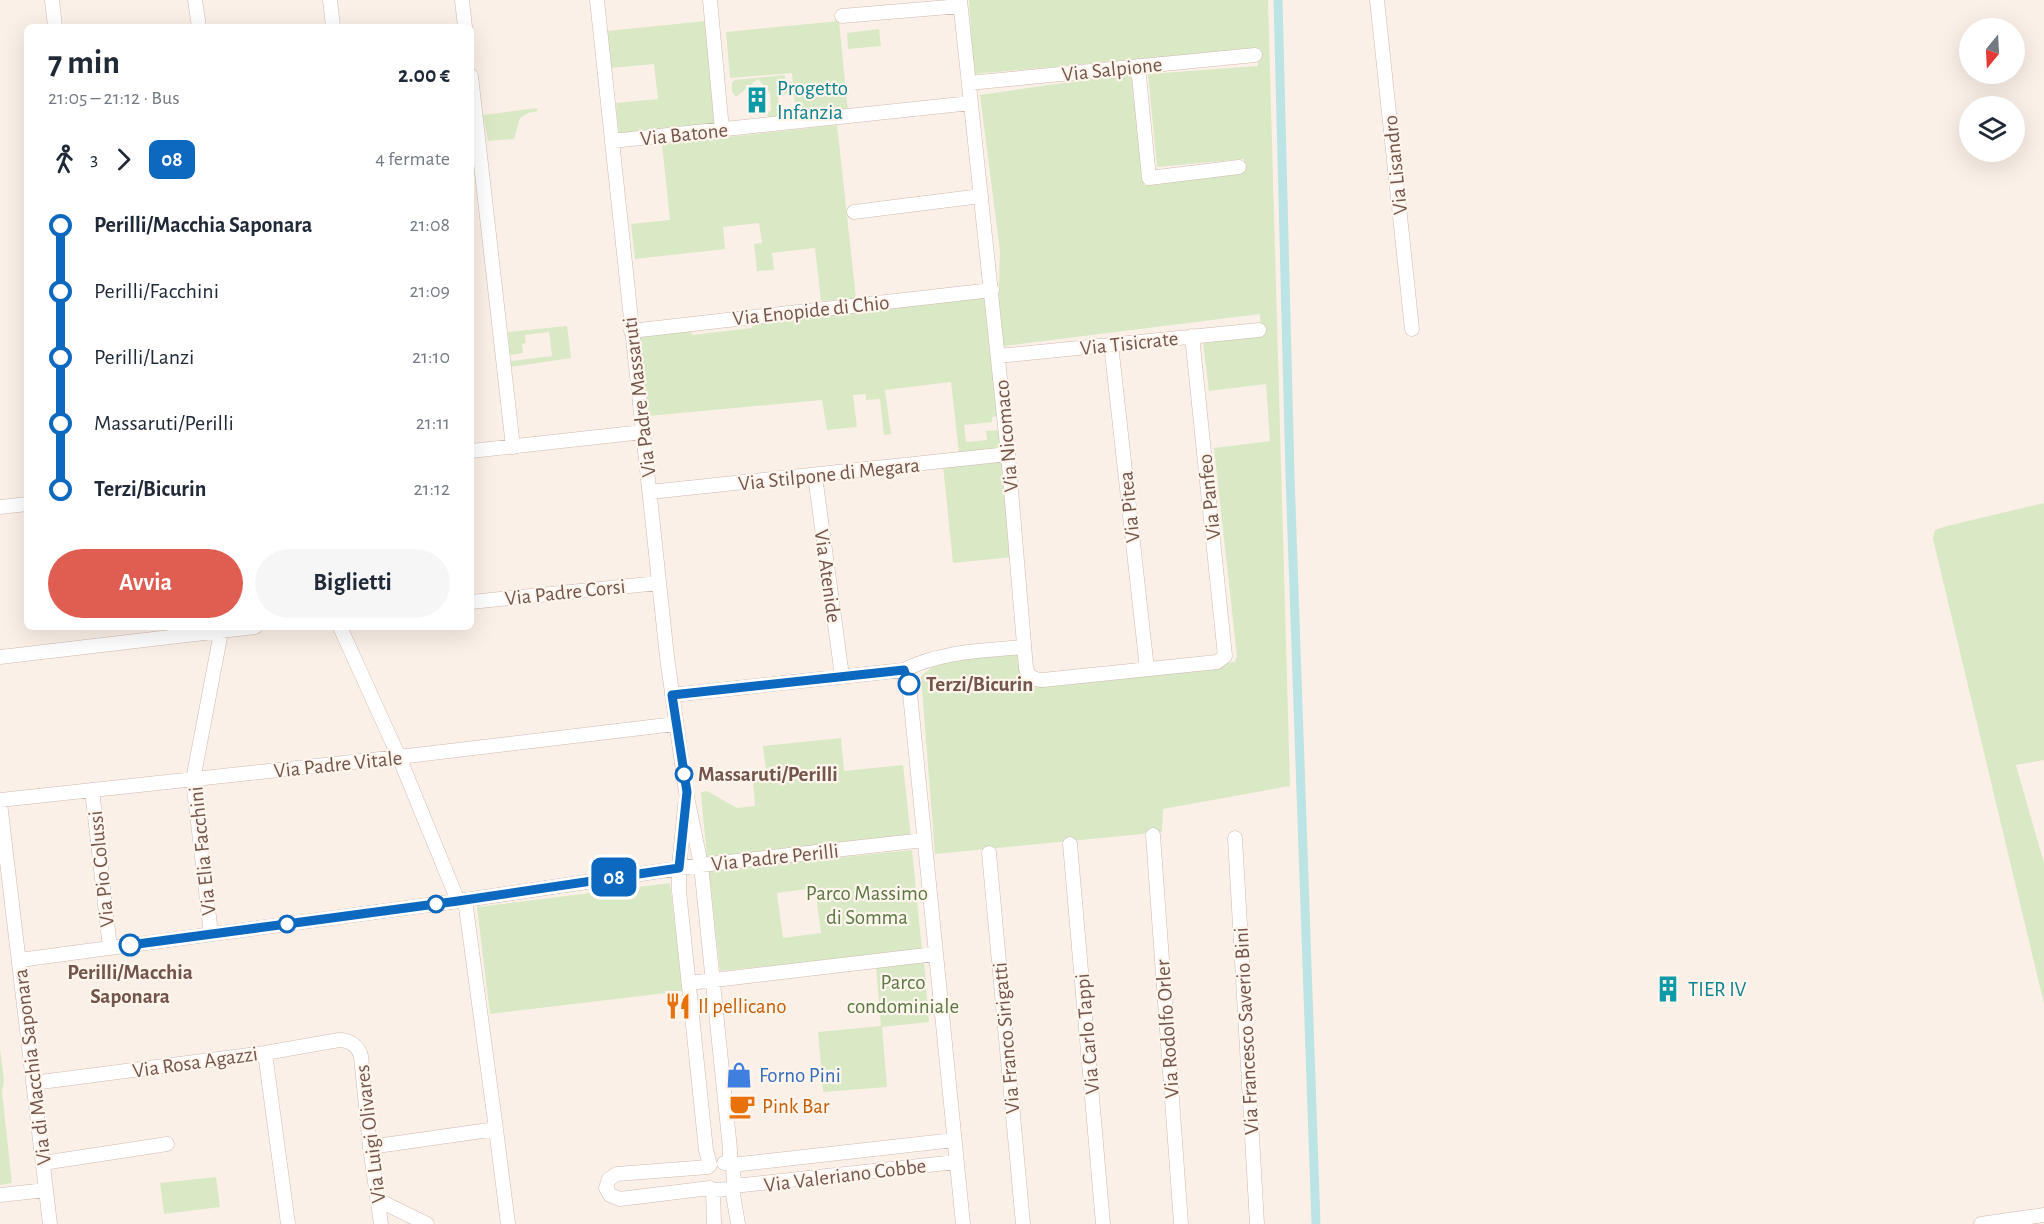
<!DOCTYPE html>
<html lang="it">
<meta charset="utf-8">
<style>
body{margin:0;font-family:"Alegreya Sans",sans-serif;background:#f6f6f7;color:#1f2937;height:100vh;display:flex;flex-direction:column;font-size:22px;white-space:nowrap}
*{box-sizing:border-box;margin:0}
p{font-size:20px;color:#747a83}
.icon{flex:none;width:33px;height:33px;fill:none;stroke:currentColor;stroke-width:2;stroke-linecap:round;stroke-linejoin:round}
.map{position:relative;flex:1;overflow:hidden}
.drawer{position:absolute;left:24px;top:24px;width:450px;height:606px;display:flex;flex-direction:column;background:#fff;border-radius:9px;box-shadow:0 6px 24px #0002}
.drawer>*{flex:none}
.badge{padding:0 12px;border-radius:9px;font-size:21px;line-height:39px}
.needle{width:39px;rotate:198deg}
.tools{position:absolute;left:1959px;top:18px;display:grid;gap:12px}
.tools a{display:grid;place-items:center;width:66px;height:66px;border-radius:50%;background:#fff;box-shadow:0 6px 24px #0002;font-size:30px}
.map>.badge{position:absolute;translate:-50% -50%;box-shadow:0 0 0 3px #fff}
.legs{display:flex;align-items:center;gap:9px;height:66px;padding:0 24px;font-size:20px}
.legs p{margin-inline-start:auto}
.head{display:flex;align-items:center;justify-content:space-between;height:102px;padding:0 24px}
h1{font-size:33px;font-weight:700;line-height:45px}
.button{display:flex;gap:12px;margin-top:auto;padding:12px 24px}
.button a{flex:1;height:69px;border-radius:36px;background:#e05d51;color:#fff;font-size:24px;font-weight:700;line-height:69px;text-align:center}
.button a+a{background:#f6f6f7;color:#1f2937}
ul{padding:0 24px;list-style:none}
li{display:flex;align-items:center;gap:21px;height:66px;font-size:22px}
li i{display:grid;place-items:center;width:9px;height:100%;margin:0 8px;background:currentColor}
li i::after{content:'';width:15px;height:15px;margin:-8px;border:4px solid;border-radius:50%;background:#fff}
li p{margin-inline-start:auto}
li:first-child i{background:linear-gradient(#0000 50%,currentColor 0)}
li:last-child i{background:linear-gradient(currentColor 50%,#0000 0)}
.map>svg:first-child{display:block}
.green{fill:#d9e9c5;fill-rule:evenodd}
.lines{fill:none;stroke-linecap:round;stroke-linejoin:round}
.canal{stroke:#bce4e4;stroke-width:9}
.minor-casing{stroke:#cfb9b0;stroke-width:15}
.minor{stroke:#fff;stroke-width:14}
.line-1-casing{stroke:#fff;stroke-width:14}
.line-1{stroke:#0c69bf;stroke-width:9}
.stop-1-dot{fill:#fff;stroke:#0c69bf;stroke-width:3}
.labels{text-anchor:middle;stroke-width:4.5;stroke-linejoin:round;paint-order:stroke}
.street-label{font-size:21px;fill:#74554c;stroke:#fef5ed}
.culture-label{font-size:21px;fill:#0d838f;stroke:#fef5ed;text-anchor:start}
.stop-label{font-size:21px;font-weight:bold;fill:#74554c;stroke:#fef5ed;text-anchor:start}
.park-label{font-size:21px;fill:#5c7944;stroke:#fef5ed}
.food-label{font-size:21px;fill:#c56008;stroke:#fef5ed;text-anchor:start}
.shop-label{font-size:21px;fill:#366cbe;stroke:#fef5ed;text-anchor:start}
</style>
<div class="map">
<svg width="2044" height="1224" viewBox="0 0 2044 1224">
<rect width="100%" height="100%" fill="#fbf0e7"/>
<path class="green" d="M969 0H1268L1290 786 1163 809 1162 832 935 854 921 676 937 663 1017 652 1022 654 1028 686 1235 662 1237 656 1214 448 1270 441 1266 384 1209 391 1203 343 1261 333 1260 314 997 347 1000 251 980 95 1131 73 1144 185 1244 170V159L1157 167 1148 74 1258 66V48L974 74Z
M706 21 717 124 619 134 616 103 658 99 654 64 611 68 607 31Z
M839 21 848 112 796 117 792 73 730 78 726 32Z
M879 29 881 46 848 49 847 33Z
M785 75V82H792L793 93 778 95 780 118 768 120 767 112 771 111 770 93 758 79 736 97 732 92V83L735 80Z
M537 108 538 111 528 113 520 118 514 139 488 141 483 115Z
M837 125 856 298 821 301 815 248 772 253 774 270 757 271 754 244 762 243 759 223 723 227 725 249 635 259 631 224 670 220 662 144Z
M987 297 998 416 992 417V422L964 425 966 442 987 440 986 431 1000 430 1003 449 959 453 951 382 885 390 891 434 884 435 880 399 866 400V394L853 395 857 427 827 430 822 400 648 416 637 334 690 329 692 335 752 328 753 321Z
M567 326 571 358 511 367V361L552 356 549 332 525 335 526 343 522 344 523 353 510 355 508 332Z
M1003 460 1013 557 953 563 943 466Z
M2044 503V760L2016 765 2044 863V1004L1933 539 1935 530 1947 526Z
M841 738 844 771 903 765 911 838 707 858 701 792 707 791 737 808 755 806 753 780 767 778 763 746Z
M912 850 922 950 720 971 709 871ZM815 888 821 933 783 938 777 893Z
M670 883 683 991 490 1014 477 907Z
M924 962 929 1022 882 1027 887 1087 823 1092 818 1032 881 1026 876 966Z
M0 1048 4 1081 2 1092 12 1183 0 1185Z
M216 1177 220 1207 164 1214 160 1183Z"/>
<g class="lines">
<path class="canal" d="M1278 0 1290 475 1316 1224"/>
<g class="minor-casing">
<path id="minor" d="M52 0 55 27
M195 0 199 27
M330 0 333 27
M462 0 465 27
M597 0 667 657 686 792 701 865 730 1149V1163
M710 0 722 130
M960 0 1008 454 1026 668C1028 677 1034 680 1043 680L1217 662 1225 656 1192 336
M1377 0 1412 329
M842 16 960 6
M1138 66 1149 178 1239 167
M471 76 513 447
M969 83 1255 55
M612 141 971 103
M854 212 981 196
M631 331 992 290
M1111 344 1147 669
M998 356 1259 330
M471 451 643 432
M815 476 842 676
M650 492 1008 454
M0 507 27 504
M471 602 659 583
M340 627 399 757 458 901
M0 657 255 627
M904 670 909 684 963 1224
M672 695 904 670C941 651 983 651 1024 647
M92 790 110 948
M0 800 399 757 675 724
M0 803 50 1224
M685 806 679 868V891L706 1150 710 1165
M1153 835 1181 1224
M1235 838 1257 1224
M1070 844 1103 1224
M989 853 1023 1224
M211 934 193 780 222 627
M20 960 458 901 701 865 924 840
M689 983 935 954
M265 1053 288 1224
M33 1083 265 1053 339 1040C350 1040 358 1046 361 1056L370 1147 381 1224
M496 1129 508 1224
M370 1147 496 1129 465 900
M43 1163 167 1144
M732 1165 954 1140
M708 1167 617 1174 609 1179 606 1188 610 1195 620 1199 710 1188
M734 1186 956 1162
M732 1188 738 1224
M713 1190 730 1189 734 1186 733 1166 730 1163H724
M713 1190 714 1224
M0 1195 46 1190
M384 1203 427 1224
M1981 1224 2044 1215"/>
</g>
<use href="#minor" class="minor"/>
</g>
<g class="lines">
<g class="line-1-casing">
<path id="line-1" d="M130 945 458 901 679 868 687 792 672 695 904 670 909 684"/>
</g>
<use href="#line-1" class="line-1"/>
</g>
<defs>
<g id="building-bare" transform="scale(2.07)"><path d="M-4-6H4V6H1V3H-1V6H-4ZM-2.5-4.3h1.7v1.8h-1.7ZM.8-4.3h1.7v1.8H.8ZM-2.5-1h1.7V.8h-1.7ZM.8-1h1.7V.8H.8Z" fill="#0f9aa8" stroke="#fef5ed" stroke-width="2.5" paint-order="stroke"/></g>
<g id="restaurant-bare" transform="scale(2.07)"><path d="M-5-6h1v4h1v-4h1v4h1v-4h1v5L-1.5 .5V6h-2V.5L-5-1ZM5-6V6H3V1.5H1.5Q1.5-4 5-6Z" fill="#e8710a" stroke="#fef5ed" stroke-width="2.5" paint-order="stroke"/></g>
<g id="shop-bare" transform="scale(2.07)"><path d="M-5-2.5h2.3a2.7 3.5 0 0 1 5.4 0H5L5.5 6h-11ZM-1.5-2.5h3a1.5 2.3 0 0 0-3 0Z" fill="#3f7fe0" stroke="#fef5ed" stroke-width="2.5" paint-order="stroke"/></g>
<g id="cafe-bare" transform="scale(2.07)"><path d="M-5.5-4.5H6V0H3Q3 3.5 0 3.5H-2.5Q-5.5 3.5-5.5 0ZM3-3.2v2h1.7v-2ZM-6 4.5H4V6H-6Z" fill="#e8710a" stroke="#fef5ed" stroke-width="2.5" paint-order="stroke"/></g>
</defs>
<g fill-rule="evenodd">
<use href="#building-bare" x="757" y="100"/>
<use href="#building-bare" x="1668" y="989"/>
<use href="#restaurant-bare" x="678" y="1006"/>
<use href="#shop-bare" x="739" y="1075"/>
<use href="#cafe-bare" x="742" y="1106"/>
</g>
<g class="stop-1-dot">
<circle cx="909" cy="684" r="10"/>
<circle cx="684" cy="774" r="8"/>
<circle cx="436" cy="904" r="8"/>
<circle cx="287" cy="924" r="8"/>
<circle cx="130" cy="945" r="10"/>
</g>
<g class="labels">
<g class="street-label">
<text transform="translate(1112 69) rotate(-6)" y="7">Via Salpione</text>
<text transform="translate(684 134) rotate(-6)" y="7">Via Batone</text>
<text transform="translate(1395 165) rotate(-96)" y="7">Via Lisandro</text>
<text transform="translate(811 310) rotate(-6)" y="7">Via Enopide di Chio</text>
<text transform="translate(1129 343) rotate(-6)" y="7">Via Tisicrate</text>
<text transform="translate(639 397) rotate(-97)" y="7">Via Padre Massaruti</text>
<text transform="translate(1006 436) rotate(-95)" y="7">Via Nicomaco</text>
<text transform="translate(829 474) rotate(-6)" y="7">Via Stilpone di Megara</text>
<text transform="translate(1209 497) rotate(-96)" y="7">Via Panfeo</text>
<text transform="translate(1129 507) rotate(-96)" y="7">Via Pitea</text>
<text transform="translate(828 576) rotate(82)" y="7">Via Atenide</text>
<text transform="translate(565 592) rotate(-6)" y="7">Via Padre Corsi</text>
<text transform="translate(338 764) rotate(-6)" y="7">Via Padre Vitale</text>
<text transform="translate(202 851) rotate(-96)" y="7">Via Elia Facchini</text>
<text transform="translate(775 857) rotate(-6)" y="7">Via Padre Perilli</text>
<text transform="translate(101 869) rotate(-96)" y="7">Via Pio Colussi</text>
<text transform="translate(1167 1029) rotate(-94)" y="7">Via Rodolfo Orler</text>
<text transform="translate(1246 1031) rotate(-93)" y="7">Via Francesco Saverio Bini</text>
<text transform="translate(1087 1034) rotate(-95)" y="7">Via Carlo Tappi</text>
<text transform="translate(1006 1038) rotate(-95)" y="7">Via Franco Sirigatti</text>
<text transform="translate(195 1062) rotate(-8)" y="7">Via Rosa Agazzi</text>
<text transform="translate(32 1067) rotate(-97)" y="7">Via di Macchia Saponara</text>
<text transform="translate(370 1134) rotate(-97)" y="7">Via Luigi Olivares</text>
<text transform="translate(845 1175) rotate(-7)" y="7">Via Valeriano Cobbe</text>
</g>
<g class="culture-label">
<text x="777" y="95">Progetto<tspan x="777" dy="24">Infanzia</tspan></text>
<text x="1688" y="996">TIER IV</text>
</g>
<g class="stop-label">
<text x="926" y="691">Terzi/Bicurin</text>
<text x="698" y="781">Massaruti/Perilli</text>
<text x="130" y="979" text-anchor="middle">Perilli/Macchia<tspan x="130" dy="24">Saponara</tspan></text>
</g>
<g class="park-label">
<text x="867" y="900">Parco Massimo<tspan x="867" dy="24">di Somma</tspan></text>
<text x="903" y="989">Parco<tspan x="903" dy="24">condominiale</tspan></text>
</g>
<g class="food-label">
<text x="698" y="1013">Il pellicano</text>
<text x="762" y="1113">Pink Bar</text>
</g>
<g class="shop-label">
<text x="759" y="1082">Forno Pini</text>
</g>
</g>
</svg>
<div class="tools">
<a><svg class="needle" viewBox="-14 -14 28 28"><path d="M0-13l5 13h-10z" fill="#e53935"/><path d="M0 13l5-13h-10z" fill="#747a83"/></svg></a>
<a><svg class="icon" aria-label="layers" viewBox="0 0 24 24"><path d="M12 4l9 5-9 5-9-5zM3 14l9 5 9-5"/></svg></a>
</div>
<b class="badge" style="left:614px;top:877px;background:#0c69bf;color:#fff">08</b>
<section class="drawer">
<div class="head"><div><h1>7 min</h1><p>21:05 – 21:12 · Bus</p></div><b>2.00 €</b></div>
<div class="legs"><svg class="icon" aria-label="walk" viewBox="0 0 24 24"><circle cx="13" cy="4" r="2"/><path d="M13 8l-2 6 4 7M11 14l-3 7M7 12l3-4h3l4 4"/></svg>3<svg class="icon" aria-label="forward" viewBox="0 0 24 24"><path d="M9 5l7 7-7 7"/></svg><b class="badge" style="background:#0c69bf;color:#fff">08</b><p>4 fermate</p></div>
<ul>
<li><i style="color:#0c69bf"></i><b>Perilli/Macchia Saponara</b><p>21:08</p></li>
<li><i style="color:#0c69bf"></i><span>Perilli/Facchini</span><p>21:09</p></li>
<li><i style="color:#0c69bf"></i><span>Perilli/Lanzi</span><p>21:10</p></li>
<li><i style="color:#0c69bf"></i><span>Massaruti/Perilli</span><p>21:11</p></li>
<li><i style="color:#0c69bf"></i><b>Terzi/Bicurin</b><p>21:12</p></li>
</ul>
<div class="button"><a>Avvia</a><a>Biglietti</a></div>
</section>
</div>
